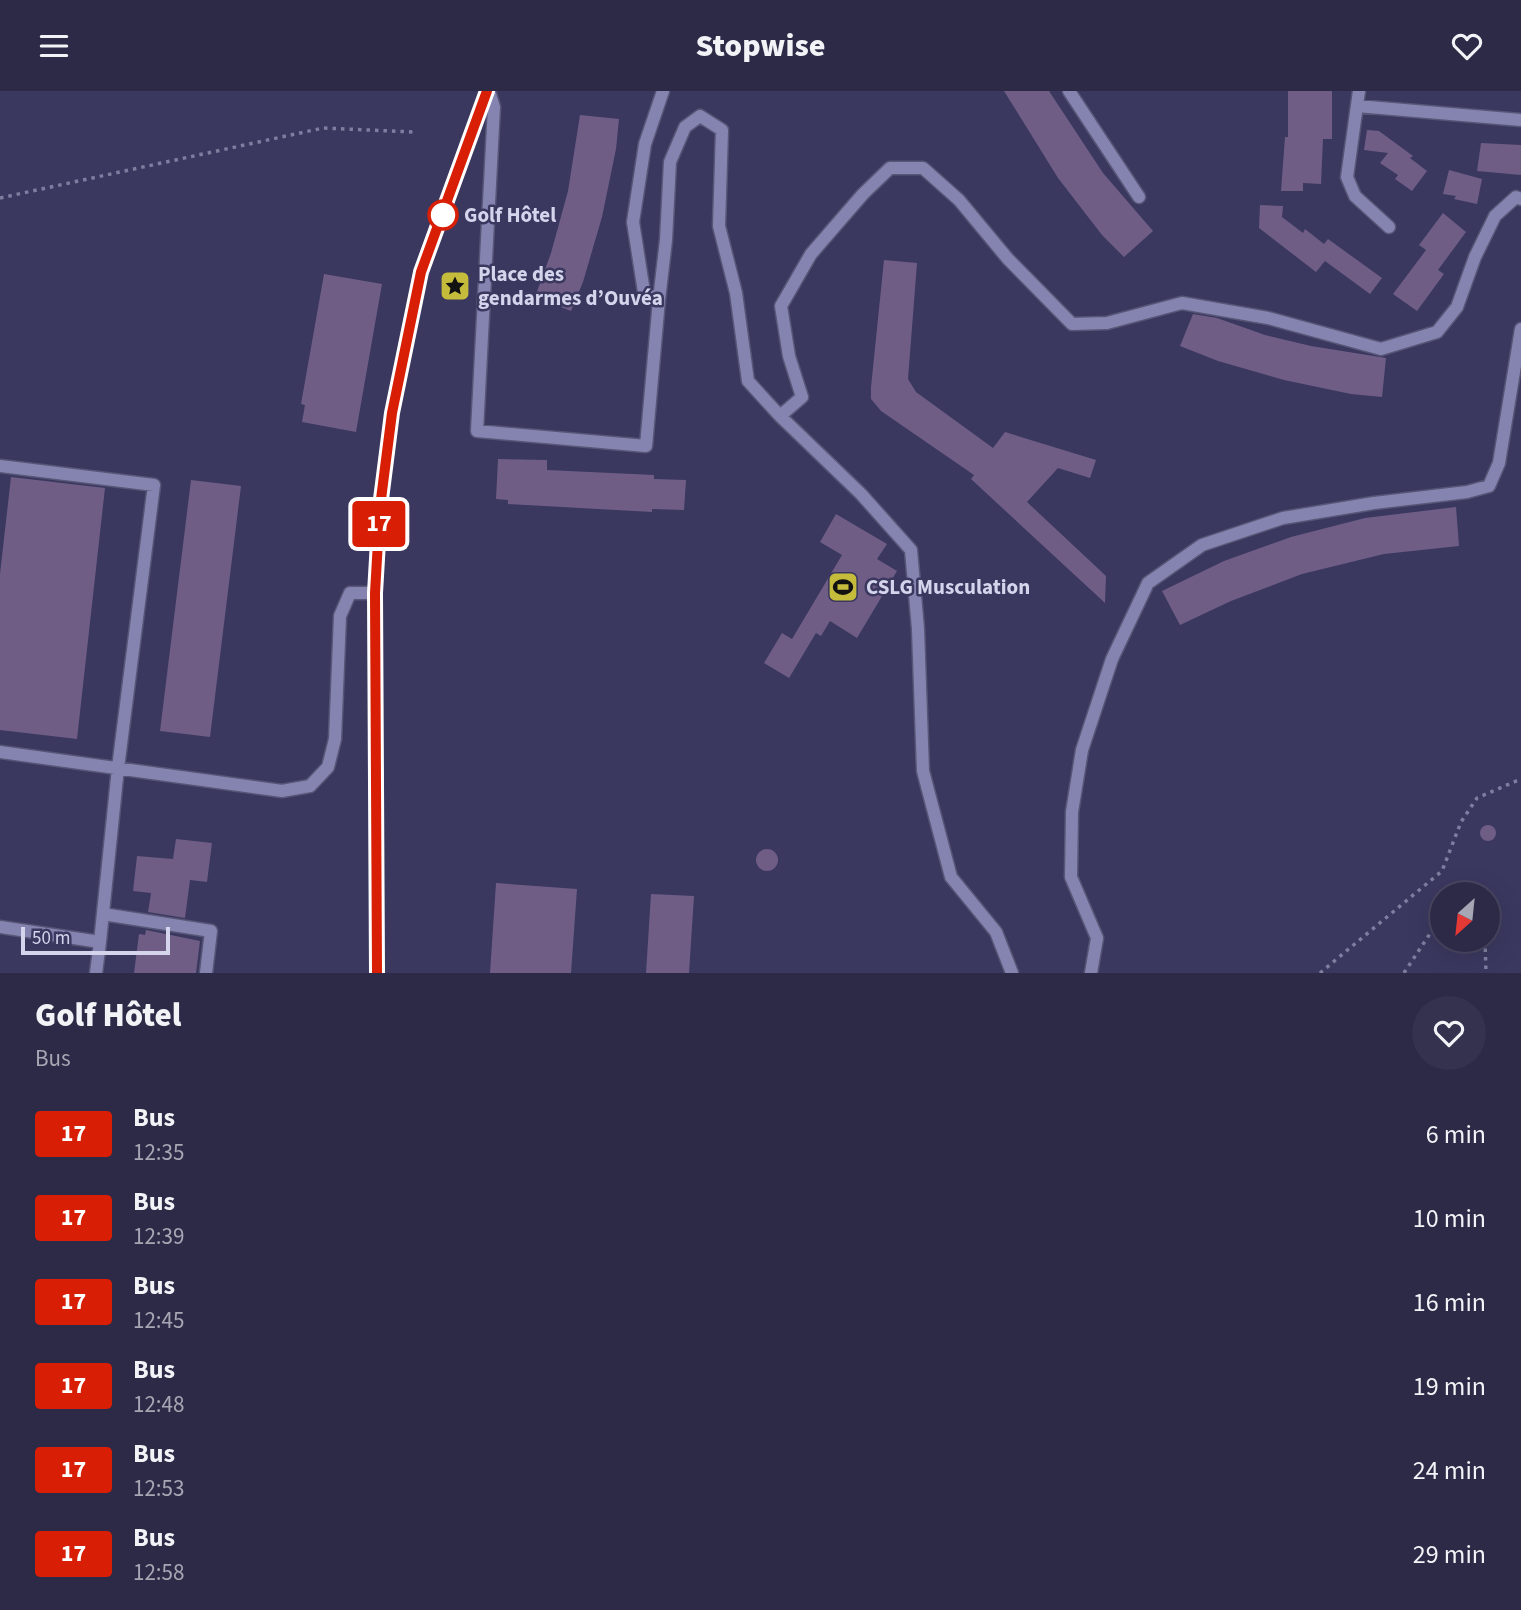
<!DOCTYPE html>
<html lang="fr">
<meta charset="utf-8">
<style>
body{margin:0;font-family:"Source Sans 3",sans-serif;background:#34324e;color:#f1f3f6;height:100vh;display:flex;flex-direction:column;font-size:26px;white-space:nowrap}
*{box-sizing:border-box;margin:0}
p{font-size:23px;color:#a6a7b4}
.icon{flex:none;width:38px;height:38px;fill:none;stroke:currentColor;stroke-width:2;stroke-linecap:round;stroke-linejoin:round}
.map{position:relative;height:882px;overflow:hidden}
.drawer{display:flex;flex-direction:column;background:#2c2a47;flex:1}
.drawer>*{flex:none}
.badge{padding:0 14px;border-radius:5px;font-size:24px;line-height:46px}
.needle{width:46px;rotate:207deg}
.buttons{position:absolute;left:1430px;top:791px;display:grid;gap:14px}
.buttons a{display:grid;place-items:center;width:70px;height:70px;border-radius:50%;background:#2c2a47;box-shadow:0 7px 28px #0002,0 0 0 2px #484660;font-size:35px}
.scale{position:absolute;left:21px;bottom:18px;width:149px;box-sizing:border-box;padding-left:7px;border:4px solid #d4d5ed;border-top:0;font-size:19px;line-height:24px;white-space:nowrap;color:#d4d5ed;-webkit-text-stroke:5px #3a385f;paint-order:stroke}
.map>.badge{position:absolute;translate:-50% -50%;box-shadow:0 0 0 4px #fff}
.round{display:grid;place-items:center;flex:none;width:74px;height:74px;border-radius:37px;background:#34324e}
.overview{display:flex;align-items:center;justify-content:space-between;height:119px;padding:0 35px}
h1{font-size:33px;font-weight:800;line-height:52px}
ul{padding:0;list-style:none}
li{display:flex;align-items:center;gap:21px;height:84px;padding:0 35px}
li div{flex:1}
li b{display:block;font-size:26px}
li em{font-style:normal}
li .badge{min-width:77px;font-weight:700;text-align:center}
header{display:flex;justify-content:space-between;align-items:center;height:91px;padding:0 35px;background:#2c2a47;font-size:32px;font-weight:800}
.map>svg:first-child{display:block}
.building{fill:#6f5d86}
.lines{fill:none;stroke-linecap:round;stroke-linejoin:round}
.minor-casing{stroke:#575676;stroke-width:15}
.path{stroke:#7f7e9f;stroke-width:3.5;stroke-dasharray:3.5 5;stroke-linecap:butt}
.minor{stroke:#8584b1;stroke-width:12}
.line-casing{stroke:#fff;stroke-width:16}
.line{stroke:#d81e04;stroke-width:10}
.stop-dot{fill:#fff;stroke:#d81e04;stroke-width:3.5}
.labels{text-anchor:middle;stroke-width:5;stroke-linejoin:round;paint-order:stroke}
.stop-label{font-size:21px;font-weight:bold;fill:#d4d5ed;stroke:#3a385f;text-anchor:start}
.poi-label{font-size:21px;font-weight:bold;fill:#d4d5ed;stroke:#3a385f;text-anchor:start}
</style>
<header><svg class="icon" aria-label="menu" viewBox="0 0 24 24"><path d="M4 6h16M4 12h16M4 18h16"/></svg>Stopwise<svg class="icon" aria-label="heart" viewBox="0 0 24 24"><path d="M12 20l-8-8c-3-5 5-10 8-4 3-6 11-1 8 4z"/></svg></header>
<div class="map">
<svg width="1521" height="882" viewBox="0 0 1521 882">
<rect width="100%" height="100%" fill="#3a385f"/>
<path class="building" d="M1004 0H1049L1103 82 1153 140 1124 166 1102 144 1058 87Z
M1288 0H1332V48H1323L1321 93 1303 92V100H1281L1285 46H1288Z
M580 24 619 28 616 58 602 126 583 191 571 220 535 206 551 162 568 100Z
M1367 39 1379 40 1413 65 1410 67 1427 80 1412 100 1395 88 1398 84 1380 72 1388 62 1364 59Z
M1481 52 1521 54V84L1477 80Z
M1449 79 1482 88 1477 113 1454 108 1456 105 1443 103Z
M1260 114 1283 115 1282 126 1303 142 1305 138 1324 153 1328 148 1382 187 1370 203 1325 170 1316 181 1259 137Z
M1443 122 1466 141 1438 179 1444 183 1417 220 1393 203 1426 159 1419 154Z
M884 169 917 172 908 288 916 301 993 357 1005 341 1096 369 1090 387 1058 377 1027 411 1106 485 1105 512 971 388 974 384 881 320 871 308V296Z
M324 183 382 193 356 341 302 331 305 314 301 313Z
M1193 223 1217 227 1265 244 1311 255 1386 267 1382 306 1351 303 1284 289 1218 270 1180 255Z
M498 368 547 369V379L654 384V388L686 389 684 419 652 418V421L508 413V409L496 408Z
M11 386 105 397 77 648 0 639V483Z
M191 389 241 395 210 646 160 640Z
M1456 416 1459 455 1384 463 1302 483 1231 510 1180 534 1162 500 1224 470 1291 446 1365 427Z
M836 423 887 453 877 468 897 480 857 547 830 530 821 545 816 542 789 587 764 572 782 542 792 548 842 464 820 451Z
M1480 742a8 8 0 1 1 16 0a8 8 0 1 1-16 0Z
M176 748 212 752 207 791 190 789 185 827 148 821 151 802 133 800 137 765 173 768Z
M756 769a11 11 0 1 1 22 0a11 11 0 1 1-22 0Z
M496 792 577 798 571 882H490Z
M651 803 694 805 689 882H646Z
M146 839 200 850 196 882H134L139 843 145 844Z"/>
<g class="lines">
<g class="minor-casing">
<path id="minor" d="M489 0 494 16 477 340 646 355 659 209 644 201 633 131 645 53 663 0
M1069 0 1139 106
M1359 0 1347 86 1355 105 1389 136
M1357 15 1521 29
M659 209 666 149 670 71 685 36 700 25 722 39 719 135 736 202 748 290 780 325 802 306 789 265 781 215 811 163 863 103 890 77H923L959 109 1008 168 1072 233 1107 232 1182 212 1268 227 1381 258 1437 241 1457 216 1475 166 1495 125 1516 106 1521 108
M780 325 861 403 911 459 918 538 923 680 951 786 996 841 1012 882
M0 375 154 394 118 677 100 851 0 836
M0 661 282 700 310 695 328 676 335 648 340 525 350 502H375
M103 823 211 840 206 882
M96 882 100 851
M377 882 375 502 380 416 392 322 421 181 487 0
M1091 882 1097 847 1071 786 1072 721 1082 659 1112 568 1148 492 1202 454 1283 427 1374 412 1467 401 1489 395 1499 372 1521 238"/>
</g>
<path class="path" d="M0 107 323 37 414 41
M1485 849 1486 882
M1320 882 1442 780 1461 731 1477 707 1521 688
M1404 882 1439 829H1442"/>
<use href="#minor" class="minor"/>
</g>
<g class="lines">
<g class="line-casing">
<path id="line" d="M377 882 375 502 380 416 392 322 421 181 487 0"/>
</g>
<use href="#line" class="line"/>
</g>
<defs>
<g id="sight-square" transform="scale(1.575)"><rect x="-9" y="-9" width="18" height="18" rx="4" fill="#c6bc3c" stroke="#3a385f"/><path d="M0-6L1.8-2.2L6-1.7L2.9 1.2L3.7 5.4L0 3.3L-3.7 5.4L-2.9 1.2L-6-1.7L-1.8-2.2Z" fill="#111"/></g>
<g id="stadium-square" transform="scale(1.575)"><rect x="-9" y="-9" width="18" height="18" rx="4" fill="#c6bc3c" stroke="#3a385f"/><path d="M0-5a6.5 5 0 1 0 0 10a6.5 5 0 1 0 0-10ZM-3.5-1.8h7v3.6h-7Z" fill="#111"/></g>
</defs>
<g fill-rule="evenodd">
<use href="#sight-square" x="455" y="195"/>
<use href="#stadium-square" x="843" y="496"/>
</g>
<circle class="stop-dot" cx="443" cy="124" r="14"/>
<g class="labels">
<g class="stop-label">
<text x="464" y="131">Golf Hôtel</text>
</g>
<g class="poi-label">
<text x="478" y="190">Place des<tspan x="478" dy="24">gendarmes d’Ouvéa</tspan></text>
<text x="866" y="503">CSLG Musculation</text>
</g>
</g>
</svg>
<div class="buttons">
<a><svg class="needle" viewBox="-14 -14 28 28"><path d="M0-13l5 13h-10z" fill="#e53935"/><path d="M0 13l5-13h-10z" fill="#a6a7b4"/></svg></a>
</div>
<div class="scale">50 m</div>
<b class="badge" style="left:379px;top:433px;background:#d81e04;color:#fff">17</b>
</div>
<section class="drawer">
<div class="overview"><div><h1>Golf Hôtel</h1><p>Bus</p></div><a class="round"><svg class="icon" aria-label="heart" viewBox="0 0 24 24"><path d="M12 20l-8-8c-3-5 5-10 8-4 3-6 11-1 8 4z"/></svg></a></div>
<ul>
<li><span class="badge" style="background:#d81e04;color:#fff">17</span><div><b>Bus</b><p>12:35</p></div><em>6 min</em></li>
<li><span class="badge" style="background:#d81e04;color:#fff">17</span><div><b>Bus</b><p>12:39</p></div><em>10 min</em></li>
<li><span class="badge" style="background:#d81e04;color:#fff">17</span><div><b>Bus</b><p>12:45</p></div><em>16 min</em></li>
<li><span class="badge" style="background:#d81e04;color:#fff">17</span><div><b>Bus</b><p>12:48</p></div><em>19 min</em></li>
<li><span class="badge" style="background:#d81e04;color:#fff">17</span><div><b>Bus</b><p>12:53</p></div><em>24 min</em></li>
<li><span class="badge" style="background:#d81e04;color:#fff">17</span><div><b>Bus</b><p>12:58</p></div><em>29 min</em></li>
</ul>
</section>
